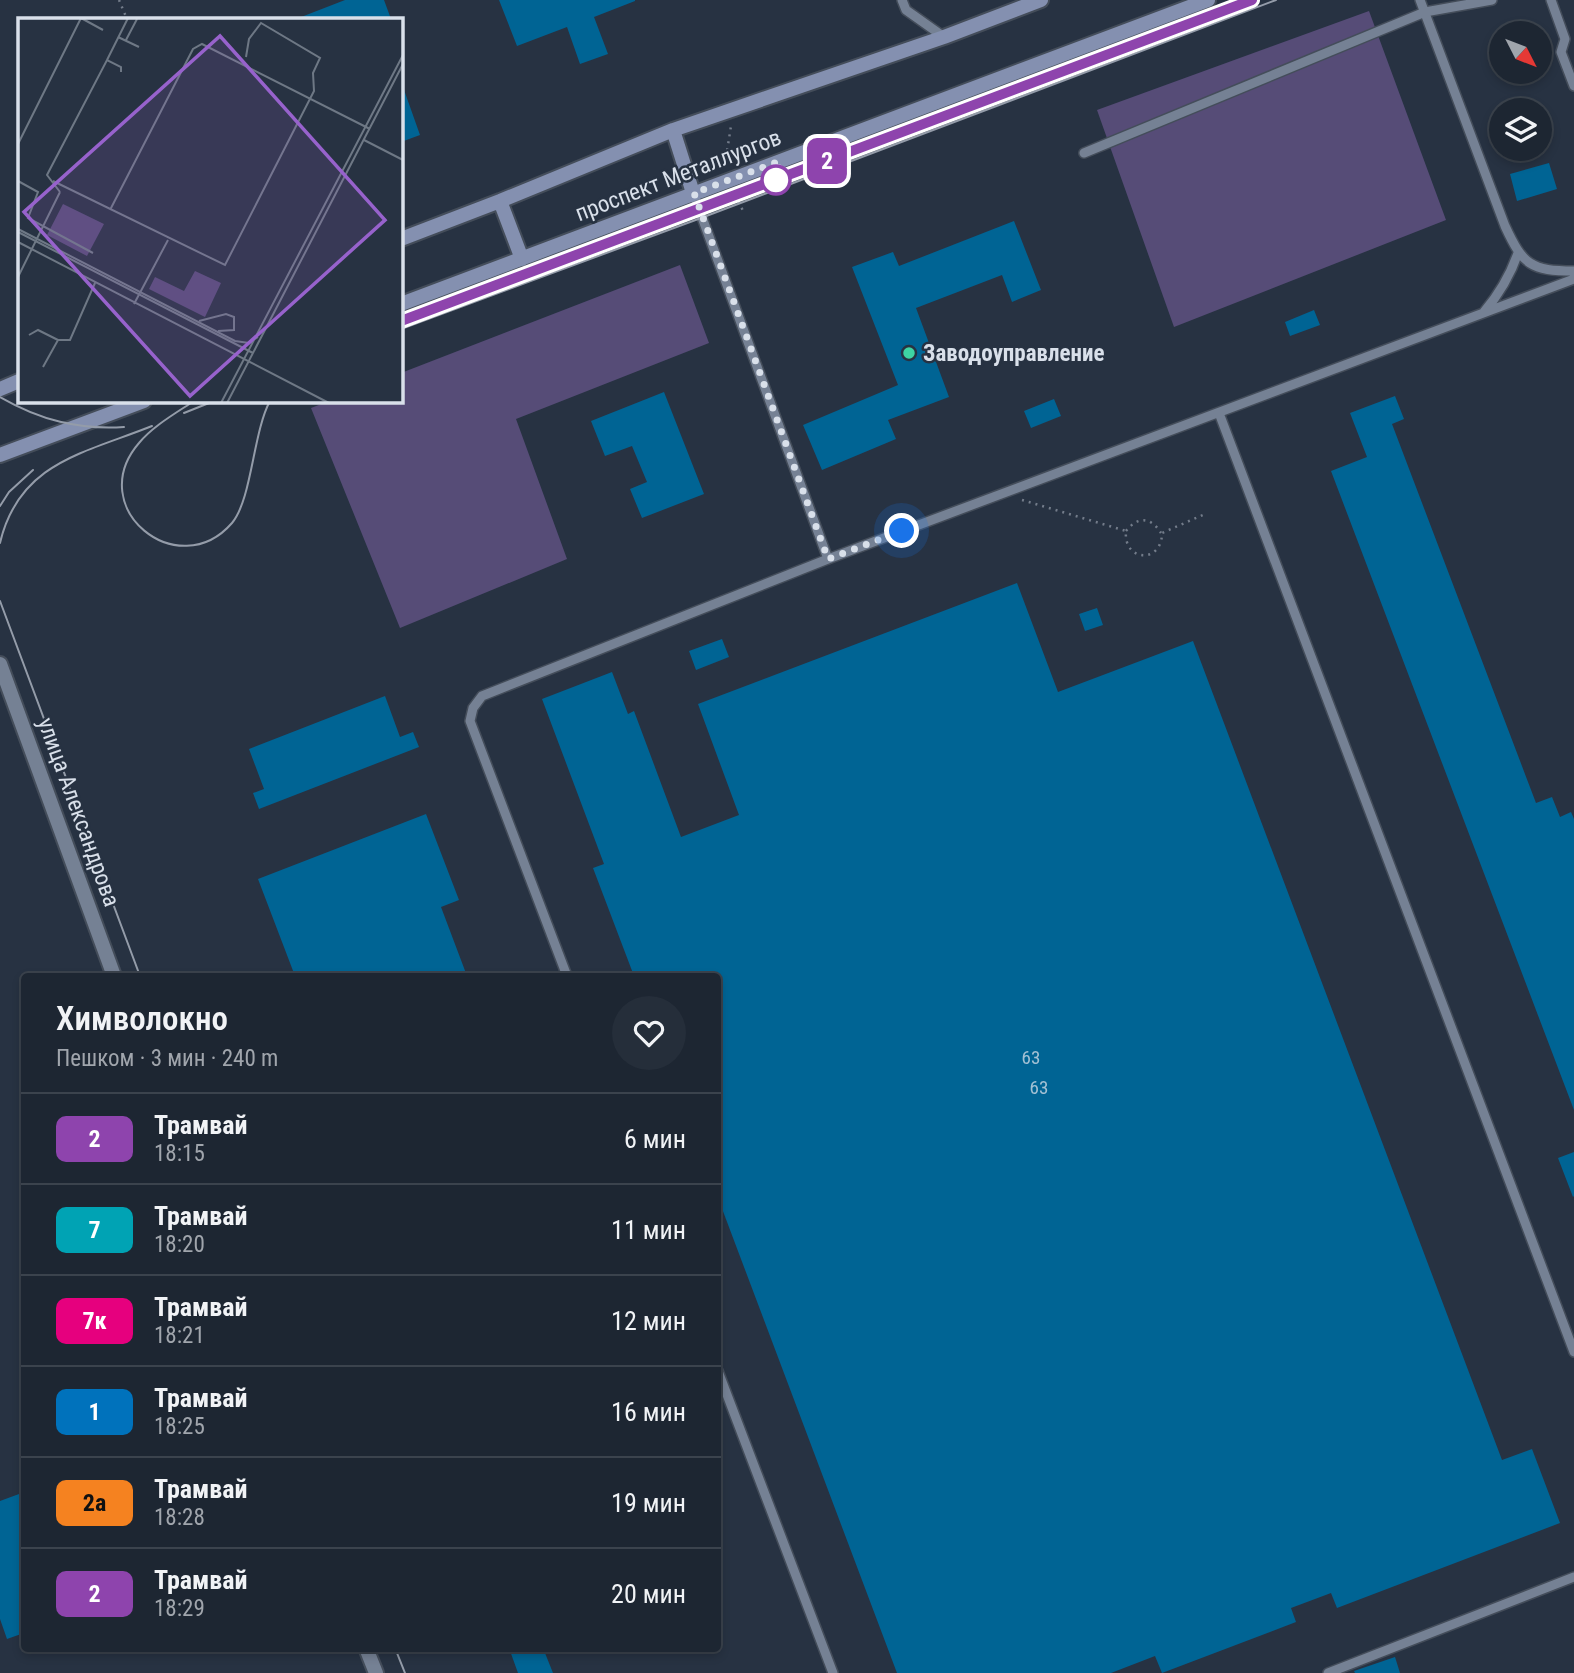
<!DOCTYPE html>
<html lang="ru">
<meta charset="utf-8">
<style>
body{margin:0;font-family:"Roboto Condensed",sans-serif;background:#252e3a;color:#f1f3f6;height:100vh;display:flex;flex-direction:column;font-size:26px;white-space:nowrap}
*{box-sizing:border-box;margin:0}
p{font-size:23px;color:#a0a5ac}
.icon{flex:none;width:38px;height:38px;fill:none;stroke:currentColor;stroke-width:2;stroke-linecap:round;stroke-linejoin:round}
.map{position:relative;flex:1;overflow:hidden}
.side{position:absolute;left:21px;top:973px;width:700px;height:679px;display:flex;flex-direction:column;background:#1d2632;border-radius:7px;box-shadow:0 4px 10px #0003,0 0 0 2px #3b434d}
.side>*{flex:none}
.badge{padding:0 14px;border-radius:10px;font-size:24px;line-height:46px}
.needle{width:46px;rotate:132deg}
.tools{position:absolute;left:1489px;top:21px;display:grid;gap:14px}
.tools a{display:grid;place-items:center;width:63px;height:63px;border-radius:50%;background:#1d2632;box-shadow:0 4px 10px #0003,0 0 0 2px #3b434d;font-size:35px}
.you{position:absolute;width:35px;height:35px;margin:-18px;border:5px solid #fff;border-radius:50%;background:#1a73e8;box-shadow:0 0 0 10px #1a73e833}
.map>.badge{position:absolute;translate:-50% -50%;box-shadow:0 0 0 4px #fff}
.round{display:grid;place-items:center;flex:none;width:74px;height:74px;border-radius:37px;background:#252e3a}
.head{display:flex;align-items:center;justify-content:space-between;height:119px;padding:0 35px}
h1{font-size:33px;font-weight:600;line-height:52px}
ul{padding:0;list-style:none}
li{display:flex;align-items:center;gap:21px;height:91px;padding:0 35px;border-top:2px solid #3b434d}
li div{flex:1}
li b{display:block;font-size:26px}
li em{font-style:normal}
li .badge{min-width:77px;font-weight:700;text-align:center}
.map>svg:first-child{display:block}
.green{fill:#564c77}
.building{fill:#006494}
.lines{fill:none;stroke-linecap:round;stroke-linejoin:round}
.lane-casing{stroke:#444d5a;stroke-width:12}
.street-casing{stroke:#444d5a;stroke-width:18}
.secondary-casing{stroke:#444d5a;stroke-width:18}
.path{stroke:#737c8a;stroke-width:2.5;stroke-dasharray:2 5;stroke-linecap:butt}
.lane{stroke:#758194;stroke-width:9}
.street{stroke:#758194;stroke-width:14}
.secondary{stroke:#8490b0;stroke-width:14}
.tram{stroke:#949ca9;stroke-width:2}
.line-casing{stroke:#fff;stroke-width:16}
.line{stroke:#8e44ad;stroke-width:10}
.walk{stroke:#d9e0ea;stroke-width:7;stroke-dasharray:0 12.6}
.stop-dot{fill:#fff;stroke:#8e44ad;stroke-width:3.5}
.poi-dot{fill:#3ed4a3;stroke:#273242;stroke-width:2.5}
.labels{text-anchor:middle;stroke-width:5;stroke-linejoin:round;paint-order:stroke}
.number-label{font-size:19px;fill:#a3c1d4}
.street-label{font-size:23px;fill:#d9e0ea;stroke:#273242}
.poi-label{font-size:23px;font-weight:bold;fill:#d9e0ea;stroke:#273242;text-anchor:start}
.inset-road{fill:none;stroke:#6e7885;stroke-width:2}
.view{fill:#9762cc;fill-opacity:0.15;stroke:#9762cc;stroke-width:3.5}
.inset-edge{fill:none;stroke:#d9e0ea;stroke-width:3.5}
</style>
<div class="map">
<svg width="1574" height="1673" viewBox="0 0 1574 1673">
<rect width="100%" height="100%" fill="#273242"/>
<path class="green" d="M1369 11 1446 220 1174 327 1097 110Z
M680 265 709 343 516 419 567 559 400 628 311 408 329 401H401V373Z"/>
<path class="building" d="M345 0H384L391 19H296Z
M499 0H635V1L594 17 608 54 580 64 567 27 517 46Z
M401 87H403L420 135 401 142Z
M1549 163 1557 189 1517 201 1510 174Z
M1014 221 1041 290 1012 302 1002 275 916 308 949 397 888 420 896 439 822 470 803 425 898 385 852 267 893 252 899 266Z
M1314 310 1320 325 1290 336 1285 322Z
M664 392 704 494 642 518 630 489 647 482 632 446 605 456 591 421Z
M1395 396 1404 419 1392 424 1536 803 1552 797 1560 817 1571 812 1574 819V1110L1331 471 1367 457 1350 413Z
M1054 399 1061 416 1031 428 1024 411Z
M1017 583 1058 692 1193 641 1502 1460 1532 1449 1560 1523 1337 1608 1331 1593 1291 1608 1296 1622 1162 1673 1155 1656 1111 1673H897L718 1198V976H634L593 868 604 864 542 699 612 672 628 714 634 711 681 837 739 815 698 704Z
M1097 608 1103 625 1085 631 1079 614Z
M722 639 729 657 696 670 689 651Z
M385 696 400 737 413 732 419 747 259 809 253 793 264 789 249 749Z
M426 814 459 900 441 907 467 976H295L258 879Z
M1574 1152V1196L1573 1197 1558 1158Z
M19 1494 24 1510V1633L7 1639 0 1619V1501Z
M509 1648H543L553 1673H518Z
M1395 1657 1400 1673H1355L1354 1671Z"/>
<g class="lines">
<g class="lane-casing">
<path id="lane" d="M902 0 906 10 944 37
M1420 0 1505 226C1523 265 1531 271 1574 271
M1551 0 1565 39 1561 52 1574 86
M1084 153 1425 12 1492 0
M693 193 828 559
M1484 312C1500 293 1510 276 1518 253
M1219 413 1574 1352
M567 976 470 721 473 708 482 696 828 559 1574 279
M718 1371 833 1673
M1328 1673 1574 1577"/>
</g>
<g class="street-casing">
<path id="street" d="M0 664 114 976
M366 1648 376 1673"/>
</g>
<g class="secondary-casing">
<path id="secondary" d="M673 130 693 193
M500 201 522 259
M401 239 500 201 673 130 944 37 1041 0
M401 304 1208 0
M0 389 19 381
M0 455 144 401"/>
</g>
<path class="path" d="M119 0 127 19
M725 164 731 126
M736 195 743 211
M1022 500 1126 531C1123 562 1162 564 1162 533L1205 514
M1126 531C1138 516 1151 517 1161 533"/>
<use href="#lane" class="lane"/>
<use href="#street" class="street"/>
<use href="#secondary" class="secondary"/>
<path class="tram" d="M401 329 701 218 1276 0
M0 397C40 420 79 430 124 427
M194 401C176 413 153 426 139 443 83 508 178 585 232 523 252 499 253 432 270 401
M184 413 214 401
M0 506 9 492 33 470
M0 543C19 462 85 453 152 426
M0 601 140 976
M395 1648 405 1673"/>
</g>
<g class="lines">
<g class="line-casing">
<path id="line" d="M401 321 1252 0"/>
</g>
<use href="#line" class="line"/>
<path class="walk" d="M776 180 780 161 694 193 828 559 902 531"/>
</g>
<circle class="stop-dot" cx="776" cy="180" r="14"/>
<circle class="poi-dot" cx="909" cy="353" r="7"/>
<g class="labels">
<g class="number-label">
<text x="1031" y="1064">63</text>
<text x="1039" y="1094">63</text>
</g>
<g class="street-label">
<text transform="translate(678 175) rotate(-21)" y="8">проспект Металлургов</text>
<text transform="translate(79 812) rotate(70)" y="8">улица Александрова</text>
</g>
<g class="poi-label">
<text x="923" y="361">Заводоуправление</text>
</g>
</g>
<g transform="translate(18 18)">
<rect width="385" height="385" fill="#273242"/>
<path d="M45 186 86 206 69 238 29 217ZM177 253 203 265 187 299 131 271 137 259 166 273Z" fill="#564c77"/>
<path class="inset-road" d="M63 0 85 12M100 19 121 29M108 22 119 1M89 42 110 0M346 122 385 142M0 126 63 0M0 163 20 174 10 200 75 235M35 163 207 247 296 73 295 55 302 40 243 5 231 21 228 39M42 174 29 157 89 42 103 49V54M92 192 175 31 184 26 352 111M0 211 217 323 231 325 240 319M0 214 235 335M0 224 311 385M0 259 42 174M116 286 150 222M181 303 208 296 216 299V312L200 313M11 317 20 312 40 322M25 349 40 322H52L77 265M203 385 385 37M209 385 385 46"/>
<path class="view" d="M202 18 367 202 172 378 6 194Z"/>
<rect width="385" height="385" class="inset-edge"/>
</g>
</svg>
<div class="tools">
<a><svg class="needle" viewBox="-14 -14 28 28"><path d="M0-13l5 13h-10z" fill="#e53935"/><path d="M0 13l5-13h-10z" fill="#a0a5ac"/></svg></a>
<a><svg class="icon" aria-label="layers" viewBox="0 0 24 24"><path d="M12 4l9 5-9 5-9-5zM3 14l9 5 9-5"/></svg></a>
</div>
<div class="you" style="left:902px;top:531px"></div>
<b class="badge" style="left:827px;top:161px;background:#8e44ad;color:#fff">2</b>
<section class="side">
<div class="head"><div><h1>Химволокно</h1><p>Пешком · 3 мин · 240 m</p></div><a class="round"><svg class="icon" aria-label="heart" viewBox="0 0 24 24"><path d="M12 20l-8-8c-3-5 5-10 8-4 3-6 11-1 8 4z"/></svg></a></div>
<ul>
<li><span class="badge" style="background:#8e44ad;color:#fff">2</span><div><b>Трамвай</b><p>18:15</p></div><em>6 мин</em></li>
<li><span class="badge" style="background:#00a3b4;color:#fff">7</span><div><b>Трамвай</b><p>18:20</p></div><em>11 мин</em></li>
<li><span class="badge" style="background:#e6007e;color:#fff">7к</span><div><b>Трамвай</b><p>18:21</p></div><em>12 мин</em></li>
<li><span class="badge" style="background:#0072bc;color:#fff">1</span><div><b>Трамвай</b><p>18:25</p></div><em>16 мин</em></li>
<li><span class="badge" style="background:#f58220;color:#111">2а</span><div><b>Трамвай</b><p>18:28</p></div><em>19 мин</em></li>
<li><span class="badge" style="background:#8e44ad;color:#fff">2</span><div><b>Трамвай</b><p>18:29</p></div><em>20 мин</em></li>
</ul>
</section>
</div>
